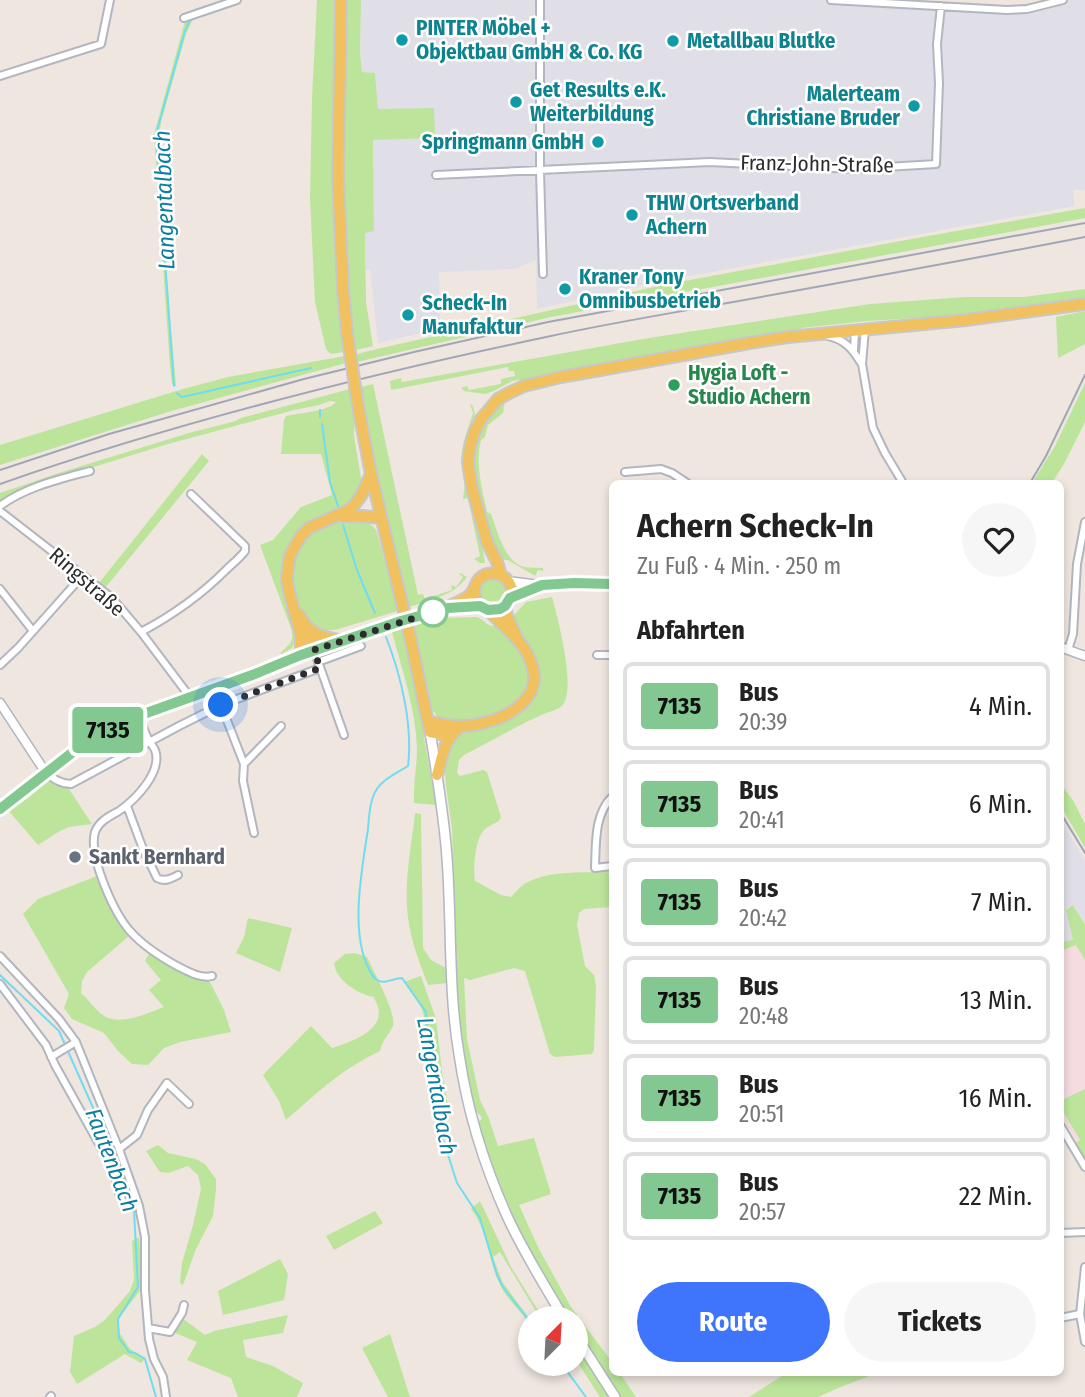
<!DOCTYPE html>
<html lang="de">
<meta charset="utf-8">
<style>
body{margin:0;font-family:"Fira Sans Condensed",sans-serif;background:#f6f6f6;color:#222;height:100vh;display:flex;flex-direction:column;font-size:26px;white-space:nowrap}
*{box-sizing:border-box;margin:0}
p{font-size:23px;color:#767676}
.icon{flex:none;width:38px;height:38px;fill:none;stroke:currentColor;stroke-width:2;stroke-linecap:round;stroke-linejoin:round}
.map{position:relative;flex:1;overflow:hidden}
.drawer{position:absolute;left:609px;top:480px;width:455px;height:896px;display:flex;flex-direction:column;background:#fff;border-radius:10px;box-shadow:0 4px 10px #0003}
.drawer>*{flex:none}
.badge{padding:0 14px;border-radius:5px;font-size:24px;line-height:46px}
.needle{width:46px;rotate:24deg}
.tools{position:absolute;left:518px;top:1306px;display:grid;gap:14px}
.tools a{display:grid;place-items:center;width:70px;height:70px;border-radius:50%;background:#fff;box-shadow:0 4px 10px #0003;font-size:35px}
.you{position:absolute;width:35px;height:35px;margin:-18px;border:5px solid #fff;border-radius:50%;background:#1a73e8;box-shadow:0 0 0 10px #1a73e833}
.map>.badge{position:absolute;translate:-50% -50%;box-shadow:0 0 0 4px #fff}
h2{padding:0 28px;font-size:26px;line-height:63px}
.round{display:grid;place-items:center;flex:none;width:74px;height:74px;border-radius:37px;background:#f6f6f6}
.head{display:flex;align-items:center;justify-content:space-between;height:119px;padding:0 28px}
h1{font-size:33px;font-weight:700;line-height:52px}
.action{display:flex;gap:14px;margin-top:auto;padding:14px 28px}
.action a{flex:1;height:80px;border-radius:42px;background:#3e75fc;color:#fff;font-size:28px;font-weight:700;line-height:80px;text-align:center}
.action a+a{background:#f6f6f6;color:#222}
ul{padding:0;list-style:none}
li{display:flex;align-items:center;gap:21px;height:88px;margin:0 14px 10px;padding:0 14px;border:4px solid #e0e0e0;border-radius:10px}
li div{flex:1}
li b{display:block;font-size:26px}
li em{font-style:normal}
li .badge{min-width:77px;font-weight:700;text-align:center}
.map>svg:first-child{display:block}
.industrial{fill:#e0dfe7}
.medical{fill:#f4dce0}
.green{fill:#bce59b}
.lines{fill:none;stroke-linecap:round;stroke-linejoin:round}
.stream{stroke:#71dcf0;stroke-width:2}
.minor-casing{stroke:#b2b6c0;stroke-width:10}
.tertiary-casing{stroke:#b2b6c0;stroke-width:11}
.secondary-casing{stroke:#b2b6c0;stroke-width:12}
.primary-casing{stroke:#c8c8c8;stroke-width:14}
.minor{stroke:#fff;stroke-width:6}
.tertiary{stroke:#fff;stroke-width:8}
.secondary{stroke:#fff;stroke-width:9}
.primary{stroke:#f2c15f;stroke-width:10}
.rail{stroke:#a1a6b7;stroke-width:2}
.primary-bridge-casing{stroke:#c8c8c8;stroke-width:14;stroke-linecap:butt}
.primary-bridge{stroke:#f2c15f;stroke-width:10}
.line-casing{stroke:#fff;stroke-width:16}
.line{stroke:#84c891;stroke-width:10}
.walk{stroke:#2c2c2c;stroke-width:7;stroke-dasharray:0 12.6}
.culture-dot{fill:#0f9aa8;stroke:#fff;stroke-width:2.5}
.leisure-dot{fill:#2e9e5b;stroke:#fff;stroke-width:2.5}
.stop-dot{fill:#fff;stroke:#84c891;stroke-width:3.5}
.worship-dot{fill:#6b7280;stroke:#fff;stroke-width:2.5}
.labels{text-anchor:middle;stroke-width:5;stroke-linejoin:round;paint-order:stroke}
.culture-label{font-size:21px;font-weight:bold;fill:#0d838f;stroke:#fff;text-anchor:start}
.street-label{font-size:21px;fill:#2c2c2c;stroke:#fff}
.leisure-label{font-size:21px;font-weight:bold;fill:#27864d;stroke:#fff;text-anchor:start}
.worship-label{font-size:21px;font-weight:bold;fill:#5b616d;stroke:#fff;text-anchor:start}
.water-label{font-size:23px;font-style:italic;fill:#0c7da0;stroke:#fff}
</style>
<div class="map">
<svg width="1085" height="1397" viewBox="0 0 1085 1397">
<rect width="100%" height="100%" fill="#eee6df"/>
<path class="industrial" d="M361 0H899L1008 8 1048 0H1085V190H1074V206L1064 208 656 282 537 309 536 260 516 269 439 272 440 329 378 343 370 270H366L365 232 374 230 373 140 434 138V108L378 109 375 73 362 72 360 53Z
M1060 819 1085 860V925L1073 905 1066 909 1073 941 1061 942Z"/>
<path class="medical" d="M1076 945 1085 960V1159L1061 1115 1060 951Z"/>
<path class="green" d="M317 0H337L342 334 344 352 331 354 326 349 315 302 310 198 312 98Z
M345 0H361L360 53 362 72 375 73 378 109 434 108 435 138 373 140 374 231 365 233 366 302 373 346 356 350 353 332H351C341 221 343 111 345 0Z
M195 15 186 34 161 122 159 136 167 282 176 386H174L172 384 170 366 154 135 185 21 187 18Z
M1085 208V218L551 317 357 362V354L377 349 663 285 917 238Z
M1085 289V298L1037 307 983 314 867 321 801 328V331L538 378 512 381 494 391 485 394 464 391 461 388 467 386 469 390 501 384V379L515 376 514 371H509L508 367 391 390 390 381 401 378 402 382 649 338 870 304 965 297H1024Z
M1085 311V344L1058 358 1056 317Z
M345 356 346 363 168 412 0 465V445L183 389 228 377Z
M1085 383V422L1065 462 1052 483H1032L1055 446Z
M373 384 418 595 423 594 425 599 452 590 451 585 456 587 463 577 459 574 460 573 467 577C455 592 447 594 429 601L428 599 425 600V602L409 607 377 477 362 406 364 405 361 387Z
M350 389 355 411 354 436 362 484 354 501 287 550 282 564V582L287 604 298 636 292 648 282 654H280C287 645 294 644 292 631L260 545 273 540 301 507 332 495 321 454H281L284 420 286 416C300 413 329 411 336 402L330 401 319 405 294 410 168 444 71 474 0 504V493L62 472 189 433 236 421 241 418Z
M505 401 503 413 488 425 485 437 481 440C475 464 482 488 487 512L491 514C497 530 503 556 519 565 526 569 536 567 543 568V571L538 570 535 576 508 560H499C481 508 451 442 505 401Z
M470 404 473 406 475 414 470 430 466 477 482 545 485 563H480L474 559 480 556 468 498 463 499 465 484 461 457 464 441 473 413Z
M202 454 209 461 105 588 99 583Z
M356 519C366 521 372 523 377 532L398 611 335 630H316C312 625 306 620 302 614 287 589 286 553 310 534 323 524 341 522 356 519Z
M479 592a14 14 0 1 1 28 0a14 14 0 1 1-28 0Z
M552 597C558 620 575 682 564 703 560 710 548 712 541 715 515 727 490 742 464 755L459 760 457 773 460 776 483 770 487 772 501 817 499 821C494 824 488 826 484 830 475 839 473 869 475 881L501 895 511 897C516 892 521 885 528 882 550 870 587 873 612 872V907L584 909 579 913 577 925 585 966 594 975 596 986 594 1050 592 1054 555 1057 550 1054 525 971 514 968 470 980 464 978 467 1039 480 1100 488 1116 498 1146 534 1138 551 1194 519 1205 539 1249 571 1307 612 1362V1372H619L636 1397H620L576 1329V1318H569L563 1309C544 1276 524 1244 508 1209 495 1182 486 1152 477 1123L482 1119 481 1116 474 1110 467 1074 458 1006 452 829 446 786 444 761 445 753 459 733 506 720 517 715 526 707 537 686 509 617 515 614 526 602Z
M476 617C485 619 488 630 498 624 506 634 519 646 525 657 529 665 530 676 528 684 520 711 486 720 461 722 455 723 447 721 440 719L432 710 414 625 442 618Z
M403 629 410 658 436 805 414 803C413 785 417 767 417 749 416 709 402 670 392 632Z
M48 779 67 786 92 824 69 827 60 831 38 845 8 810C24 802 36 793 48 779Z
M1060 783 1074 802 1085 824V848L1061 806Z
M415 813 421 814 423 948 431 960 446 968 447 983 428 985C418 959 408 933 407 906 405 875 412 843 415 813Z
M97 876 129 936 87 972 82 981 81 993C88 999 93 1007 100 1013 117 1028 145 1014 164 1007L149 990 161 980 145 961 150 952 202 978 209 980 224 1010 231 1032 180 1042 164 1048 148 1065 132 1064 118 1051 104 1033 72 1019 64 1008 69 994 23 914 38 899Z
M1073 905 1085 925V960L1076 945 1061 951V942L1073 940 1066 910Z
M248 918 292 928 280 972 236 953 244 937Z
M354 953 367 957C373 970 397 1014 393 1026 389 1035 382 1040 380 1051 342 1069 318 1092 286 1120L279 1101 263 1075 311 1026 332 1048C347 1043 378 1034 379 1013 379 1007 376 1003 374 997 358 994 336 981 334 963L345 954Z
M421 976 436 1019 442 1072 449 1111H439L435 1084 426 1061 424 1016 421 1007 404 982Z
M1085 1089V1159L1076 1143 1080 1140 1061 1108 1060 1101Z
M158 1145 168 1153 196 1159 205 1164 216 1179V1189L213 1216 196 1249 183 1285 180 1283 182 1263 193 1225 201 1189 198 1175 188 1166 168 1173 160 1172 146 1151Z
M480 1201 511 1267 543 1318H540L500 1252 493 1257 503 1283 530 1319V1324C521 1312 507 1299 500 1285 488 1260 488 1230 471 1209Z
M375 1211 383 1223 334 1250 326 1236Z
M139 1237 143 1287 118 1319 119 1332 130 1349 146 1358 141 1363 125 1354 77 1384 70 1372 74 1336 95 1327 105 1320 130 1291 134 1280 132 1241Z
M280 1259 288 1274 284 1300 223 1315 218 1291Z
M288 1315 283 1333 243 1340 246 1357 273 1366 303 1383 297 1397H238L231 1378 187 1360 197 1342 173 1332 182 1318 205 1335 214 1331Z
M390 1334 410 1397H388L362 1348Z
M576 1343 610 1397H600L576 1360Z
M788 1372H880L843 1386 818 1397H749Z"/>
<g class="lines">
<path class="stream" d="M195 10 226 0
M174 386 156 134 185 31 191 18
M177 393 182 397 311 368
M320 410V417
M322 424 330 482 338 506
M343 525 357 570 375 613
M386 637C401 675 413 725 408 766 395 774 378 781 373 797 369 807 369 819 368 829 362 869 350 930 368 967 370 971 372 977 377 980 384 985 394 978 402 978L426 1012 430 1064 437 1080 441 1101V1133L457 1183 480 1218 497 1275 503 1287 530 1322
M0 975 59 1031 125 1180 132 1204
M134 1210 138 1287 118 1319 119 1338 129 1352 135 1353 145 1359 156 1397
M561 1363 586 1397"/>
<g class="minor-casing">
<path id="minor" d="M540 0V171L543 274
M831 0 1007 10 1027 9 1063 0
M184 18 237 0
M0 76 101 44 110 0
M436 175 710 162 853 169 936 164 939 83 937 44 941 6
M865 329 862 364 873 428 885 453 903 483
M828 336C845 340 852 348 861 363
M854 350 855 330
M625 472 661 469 672 473 687 483
M0 506C25 487 60 479 90 471
M0 511 112 598 141 632 190 697
M0 589 33 631
M141 632C173 615 200 596 226 570 232 564 240 558 245 551V546L243 544 191 494
M314 650 344 735
M1068 650 1073 634 1077 564 1085 522
M597 655H612
M318 662 361 646
M0 665 18 648 83 575
M221 705 244 764 243 781 254 833
M138 716C142 724 145 733 149 741 151 744 153 746 155 750 163 772 135 800 119 811 110 816 99 821 95 832 88 856 114 913 130 931 143 946 159 956 177 966 187 971 200 979 212 976
M244 764 281 726
M46 773C54 779 61 784 71 784L179 726 221 705 320 668
M612 797C594 814 596 845 595 868L612 866
M127 806 143 849 157 878C164 882 171 879 178 875
M0 956 59 1019 76 1042 119 1149 139 1206 145 1237V1290L149 1339 154 1359 163 1377 166 1397
M0 984 46 1045 55 1065 113 1169 120 1196 126 1207 139 1206
M51 1057 76 1042
M1060 1125 1085 1167
M119 1149 137 1135 148 1110 167 1083 189 1104
M1060 1233 1085 1232
M1085 1267 1080 1314 1085 1342
M1060 1318 1080 1314
M148 1328 170 1332 182 1313 184 1305
M50 1397 51 1396"/>
</g>
<g class="tertiary-casing">
<path id="tertiary" d="M508 581 539 585
M510 598C548 580 573 583 612 584
M1060 647 1085 656
M0 703 46 773"/>
</g>
<g class="secondary-casing">
<path id="secondary" d="M430 732C437 774 444 815 447 858 452 923 448 989 459 1054 467 1109 484 1165 507 1216 523 1251 544 1285 564 1318
M576 1336 615 1397"/>
</g>
<g class="primary-casing">
<path id="primary" d="M341 0 338 178 343 289 347 333
M358 406 371 474 400 595
M342 516H363L381 518
M501 575 497 562 487 542 472 488 468 463 470 447 474 433 481 419 498 399 509 393 524 386 561 377 755 342 788 337 966 320 1085 304
M452 605C459 602 466 599 471 594 475 589 475 584 479 579 487 571 501 572 508 581 526 606 477 628 474 590
M505 606 507 616 516 636
M299 615 307 627 314 650
M307 627 318 635 342 641
M411 641 430 732 440 734 453 733
M301 655V637L288 587 287 576 290 555 301 536 309 528 351 509 361 496 371 474
M428 721C439 724 449 726 460 726 492 726 545 706 532 665 525 642 504 627 488 610
M437 775C442 759 443 742 456 731
M0 809 82 745 111 728 138 716 255 674 301 655 401 621 448 608 480 606"/>
</g>
<use href="#minor" class="minor"/>
<use href="#tertiary" class="tertiary"/>
<use href="#secondary" class="secondary"/>
<use href="#primary" class="primary"/>
<path class="rail" d="M0 470 109 434 304 379 414 352 548 322 1085 223
M1030 483 1046 456 1085 375
M0 484C180 421 365 375 551 336 606 324 661 315 716 305 839 283 962 261 1085 237
M1060 812 1085 853"/>
<g class="primary-bridge-casing">
<path id="primary-bridge" d="M347 333 358 406
M400 595 411 641"/>
</g>
<use href="#primary-bridge" class="primary-bridge"/>
</g>
<g class="lines">
<g class="line-casing">
<path id="line" d="M0 809 82 745 111 728 138 716 255 674 301 655 401 621 448 608 480 606 488 610 500 609 505 606 510 598 542 585 574 583 612 584"/>
</g>
<use href="#line" class="line"/>
<path class="walk" d="M221 705 320 668 314 650 433 612"/>
</g>
<g class="culture-dot">
<circle cx="402" cy="40" r="7"/>
<circle cx="673" cy="41" r="7"/>
<circle cx="516" cy="102" r="7"/>
<circle cx="914" cy="106" r="7"/>
<circle cx="598" cy="142" r="7"/>
<circle cx="632" cy="215" r="7"/>
<circle cx="565" cy="289" r="7"/>
<circle cx="408" cy="315" r="7"/>
</g>
<circle class="leisure-dot" cx="674" cy="385" r="7"/>
<circle class="stop-dot" cx="433" cy="612" r="14"/>
<circle class="worship-dot" cx="75" cy="857" r="7"/>
<g class="labels">
<g class="culture-label">
<text x="416" y="35">PINTER Möbel +<tspan x="416" dy="24">Objektbau GmbH &amp; Co. KG</tspan></text>
<text x="687" y="48">Metallbau Blutke</text>
<text x="530" y="97">Get Results e.K.<tspan x="530" dy="24">Weiterbildung</tspan></text>
<text x="900" y="101" text-anchor="end">Malerteam<tspan x="900" dy="24">Christiane Bruder</tspan></text>
<text x="584" y="149" text-anchor="end">Springmann GmbH</text>
<text x="646" y="210">THW Ortsverband<tspan x="646" dy="24">Achern</tspan></text>
<text x="579" y="284">Kraner Tony<tspan x="579" dy="24">Omnibusbetrieb</tspan></text>
<text x="422" y="310">Scheck-In<tspan x="422" dy="24">Manufaktur</tspan></text>
</g>
<g class="street-label">
<text transform="translate(817 164) rotate(1)" y="7">Franz-John-Straße</text>
<text transform="translate(87 582) rotate(41)" y="7">Ringstraße</text>
</g>
<g class="leisure-label">
<text x="688" y="380">Hygia Loft -<tspan x="688" dy="24">Studio Achern</tspan></text>
</g>
<g class="worship-label">
<text x="89" y="864">Sankt Bernhard</text>
</g>
<g class="water-label">
<text transform="translate(164 200) rotate(-92)" y="8">Langentalbach</text>
<text transform="translate(437 1086) rotate(80)" y="8">Langentalbach</text>
<text transform="translate(112 1160) rotate(69)" y="8">Fautenbach</text>
</g>
</g>
</svg>
<div class="tools">
<a><svg class="needle" viewBox="-14 -14 28 28"><path d="M0-13l5 13h-10z" fill="#e53935"/><path d="M0 13l5-13h-10z" fill="#767676"/></svg></a>
</div>
<div class="you" style="left:221px;top:705px"></div>
<b class="badge" style="left:108px;top:730px;background:#84c891;color:#111">7135</b>
<section class="drawer">
<div class="head"><div><h1>Achern Scheck-In</h1><p>Zu Fuß · 4 Min. · 250 m</p></div><a class="round"><svg class="icon" aria-label="heart" viewBox="0 0 24 24"><path d="M12 20l-8-8c-3-5 5-10 8-4 3-6 11-1 8 4z"/></svg></a></div>
<h2>Abfahrten</h2>
<ul>
<li><span class="badge" style="background:#84c891;color:#111">7135</span><div><b>Bus</b><p>20:39</p></div><em>4 Min.</em></li>
<li><span class="badge" style="background:#84c891;color:#111">7135</span><div><b>Bus</b><p>20:41</p></div><em>6 Min.</em></li>
<li><span class="badge" style="background:#84c891;color:#111">7135</span><div><b>Bus</b><p>20:42</p></div><em>7 Min.</em></li>
<li><span class="badge" style="background:#84c891;color:#111">7135</span><div><b>Bus</b><p>20:48</p></div><em>13 Min.</em></li>
<li><span class="badge" style="background:#84c891;color:#111">7135</span><div><b>Bus</b><p>20:51</p></div><em>16 Min.</em></li>
<li><span class="badge" style="background:#84c891;color:#111">7135</span><div><b>Bus</b><p>20:57</p></div><em>22 Min.</em></li>
</ul>
<div class="action"><a>Route</a><a>Tickets</a></div>
</section>
</div>
